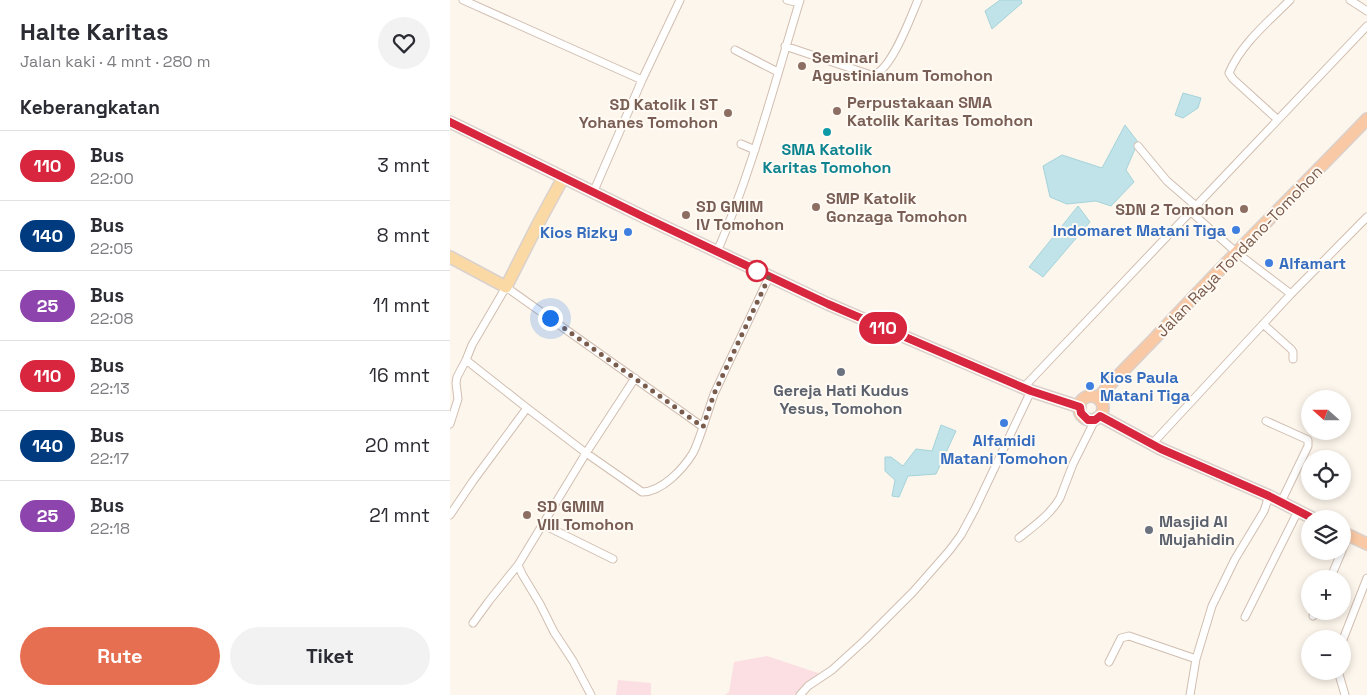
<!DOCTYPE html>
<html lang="id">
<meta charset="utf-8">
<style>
body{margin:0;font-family:"Space Grotesk",sans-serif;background:#f2f2f3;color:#2b2b33;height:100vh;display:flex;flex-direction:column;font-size:19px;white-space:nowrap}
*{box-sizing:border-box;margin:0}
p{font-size:16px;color:#7c7c81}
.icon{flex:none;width:28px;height:28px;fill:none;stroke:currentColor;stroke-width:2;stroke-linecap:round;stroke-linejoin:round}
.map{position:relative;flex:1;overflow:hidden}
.details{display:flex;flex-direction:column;background:#fff;width:450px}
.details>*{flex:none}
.badge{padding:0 10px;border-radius:16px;font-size:18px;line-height:32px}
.needle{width:32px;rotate:291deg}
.fabs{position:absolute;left:851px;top:390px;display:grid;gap:10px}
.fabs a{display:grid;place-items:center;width:50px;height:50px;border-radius:50%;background:#fff;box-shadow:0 2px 8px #0003;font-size:25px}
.you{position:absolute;width:25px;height:25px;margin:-12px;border:4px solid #fff;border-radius:50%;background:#1a73e8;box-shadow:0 0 0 8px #1a73e833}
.map>.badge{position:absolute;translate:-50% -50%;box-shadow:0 0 0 2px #fff}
h2{padding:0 20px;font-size:19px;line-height:45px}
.round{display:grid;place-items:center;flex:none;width:52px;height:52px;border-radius:26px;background:#f2f2f3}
.headline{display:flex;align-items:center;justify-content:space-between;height:85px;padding:0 20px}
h1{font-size:24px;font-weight:800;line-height:38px}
.primary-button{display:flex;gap:10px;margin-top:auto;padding:10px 20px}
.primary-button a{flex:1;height:58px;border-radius:30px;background:#e76f51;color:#fff;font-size:20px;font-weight:800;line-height:58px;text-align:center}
.primary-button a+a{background:#f2f2f3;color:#2b2b33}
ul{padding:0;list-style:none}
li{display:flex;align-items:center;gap:15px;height:70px;padding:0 20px;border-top:1px solid #e1e1e2}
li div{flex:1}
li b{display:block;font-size:19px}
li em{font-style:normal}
li .badge{min-width:55px;font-weight:700;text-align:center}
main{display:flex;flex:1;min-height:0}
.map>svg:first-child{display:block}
.medical{fill:#fbdfe3}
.water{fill:#bfe3e8;stroke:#a5d3da}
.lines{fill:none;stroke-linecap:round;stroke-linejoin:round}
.minor-casing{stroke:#d1beb0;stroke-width:9}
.primary-casing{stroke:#dad1cd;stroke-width:14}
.trunk-casing{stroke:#dad1cd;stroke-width:14}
.minor{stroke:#fff;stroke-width:7}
.primary{stroke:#fbd9a5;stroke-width:11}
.trunk{stroke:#f9c8a4;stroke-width:11}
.line-casing{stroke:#fff;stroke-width:11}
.line{stroke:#d7263d;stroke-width:8}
.walk{stroke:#7a5c4d;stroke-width:5;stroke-dasharray:0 9}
.education-dot{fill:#8d6e63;stroke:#fffaf3;stroke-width:2}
.culture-dot{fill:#0f9aa8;stroke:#fffaf3;stroke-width:2}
.shop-dot{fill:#3f7fe0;stroke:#fffaf3;stroke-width:2}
.stop-dot{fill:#fff;stroke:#d7263d;stroke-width:2.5}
.worship-dot{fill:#6b7280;stroke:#fffaf3;stroke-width:2}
.labels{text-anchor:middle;stroke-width:4;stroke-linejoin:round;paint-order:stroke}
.education-label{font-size:16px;font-weight:bold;fill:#785e54;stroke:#fffaf3;text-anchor:start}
.culture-label{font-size:16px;font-weight:bold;fill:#0d838f;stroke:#fffaf3}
.shop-label{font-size:16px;font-weight:bold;fill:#366cbe;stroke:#fffaf3;text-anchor:end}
.street-label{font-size:16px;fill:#7a5c4d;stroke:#fffaf3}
.worship-label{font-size:16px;font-weight:bold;fill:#5b616d;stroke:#fffaf3}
</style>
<main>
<section class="details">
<div class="headline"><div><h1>Halte Karitas</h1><p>Jalan kaki · 4 mnt · 280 m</p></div><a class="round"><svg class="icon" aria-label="heart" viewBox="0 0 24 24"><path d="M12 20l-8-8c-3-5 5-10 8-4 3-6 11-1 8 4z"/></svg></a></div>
<h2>Keberangkatan</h2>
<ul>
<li><span class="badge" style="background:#d7263d;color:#fff">110</span><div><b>Bus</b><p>22:00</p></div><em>3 mnt</em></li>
<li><span class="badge" style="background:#003b80;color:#fff">140</span><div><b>Bus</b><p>22:05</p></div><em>8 mnt</em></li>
<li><span class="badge" style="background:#8e44ad;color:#fff">25</span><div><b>Bus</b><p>22:08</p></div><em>11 mnt</em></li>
<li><span class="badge" style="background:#d7263d;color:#fff">110</span><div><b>Bus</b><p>22:13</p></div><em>16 mnt</em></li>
<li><span class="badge" style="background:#003b80;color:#fff">140</span><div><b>Bus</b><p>22:17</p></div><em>20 mnt</em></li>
<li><span class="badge" style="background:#8e44ad;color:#fff">25</span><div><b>Bus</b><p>22:18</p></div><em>21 mnt</em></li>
</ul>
<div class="primary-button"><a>Rute</a><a>Tiket</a></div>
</section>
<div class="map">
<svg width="917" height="695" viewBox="0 0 917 695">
<rect width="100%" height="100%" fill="#fdf6ec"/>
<path class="medical" d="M317 656 371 674 350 695H275L279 692 284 662Z
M168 680 201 683V695H166Z"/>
<path class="water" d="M550 0H571L572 3 542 29 535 11Z
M733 93 751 98 748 108 733 118 725 115Z
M675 125 688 142 676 170 684 182 661 206 646 201 617 204 600 197 593 166 612 155 652 168Z
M628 206 640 222 593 277 579 267Z
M491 425 506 431 486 474 458 476 449 497 442 496 445 480 435 471V457H441L453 466 466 449 482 451Z"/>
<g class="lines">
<g class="minor-casing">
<path id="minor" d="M13 0 192 80
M337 0 349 3
M900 0 917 11
M335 46 421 75C440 75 461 16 468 0
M285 50 328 72
M827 119 783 79 779 73C791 44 818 22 840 0
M291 144 305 150
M688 146 717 181 746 206
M143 193 192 80 230 0
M741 212 787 253 841 294
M267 252C302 171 324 85 350 0
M813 324 841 349 843 352V359
M573 388 917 26
M816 421 856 439 858 440V446L831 502
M0 424 8 399 6 383 7 377 16 360
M253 427C250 436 247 445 243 453 233 469 212 492 192 492L136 453 77 408 16 360 22 345 56 287 253 427 264 394 319 277
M702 444 841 294 917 217
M0 515 23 481 77 408
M92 524 163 559
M569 538C584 526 600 515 610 498L623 464 645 420
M892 550 899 535
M880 579 892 551
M863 616 865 611
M795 617 848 511
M23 623 39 601 68 565
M892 642 917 578
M659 662 671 638 679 636 746 659
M888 671 895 695
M141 695 123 661 104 632 90 604 72 574 68 565 136 453 185 378
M350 695 358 686 382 670 415 640 463 592 499 551 511 535 525 509 581 391
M740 695 746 659 762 606 785 559 814 511 819 496"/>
</g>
<g class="primary-casing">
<path id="primary" d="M0 257 56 287 88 224 113 178"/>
</g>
<g class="trunk-casing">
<path id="trunk" d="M0 122 196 218 378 304 581 391 630 407
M629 408a12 12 0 1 1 24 0a12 12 0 1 1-24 0Z
M648 398C666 377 686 358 705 338 774 263 847 192 917 119
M650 416 711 449 819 496 864 519
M892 532 917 544"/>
</g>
<use href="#minor" class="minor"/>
<use href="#primary" class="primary"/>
<use href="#trunk" class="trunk"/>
</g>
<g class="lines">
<g class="line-casing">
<path id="line" d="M0 122 196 218 378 304 581 391 630 407 631 413 638 420H645L650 416 711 449 819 496 864 519"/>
</g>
<use href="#line" class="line"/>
<path class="walk" d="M100 318 253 427 264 394 319 277 307 271"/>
</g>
<g class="education-dot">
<circle cx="352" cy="66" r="5"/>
<circle cx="387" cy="111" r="5"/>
<circle cx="278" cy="113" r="5"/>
<circle cx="366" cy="207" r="5"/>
<circle cx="794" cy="209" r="5"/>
<circle cx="236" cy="215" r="5"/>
<circle cx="77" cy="515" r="5"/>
</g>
<circle class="culture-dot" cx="377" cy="132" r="5"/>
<g class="shop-dot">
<circle cx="786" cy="230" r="5"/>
<circle cx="178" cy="232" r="5"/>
<circle cx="819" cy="263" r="5"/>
<circle cx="640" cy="386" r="5"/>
<circle cx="554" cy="423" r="5"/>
</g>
<circle class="stop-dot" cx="307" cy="271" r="10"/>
<g class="worship-dot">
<circle cx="391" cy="372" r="5"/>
<circle cx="699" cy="530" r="5"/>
</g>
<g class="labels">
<g class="education-label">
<text x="362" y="63">Seminari<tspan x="362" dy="18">Agustinianum Tomohon</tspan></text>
<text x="397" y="108">Perpustakaan SMA<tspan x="397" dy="18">Katolik Karitas Tomohon</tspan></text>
<text x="268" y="110" text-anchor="end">SD Katolik I ST<tspan x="268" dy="18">Yohanes Tomohon</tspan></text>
<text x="376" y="204">SMP Katolik<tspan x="376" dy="18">Gonzaga Tomohon</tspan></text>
<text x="246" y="212">SD GMIM<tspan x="246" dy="18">IV Tomohon</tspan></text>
<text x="784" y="215" text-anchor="end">SDN 2 Tomohon</text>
<text x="87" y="512">SD GMIM<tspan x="87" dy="18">VIII Tomohon</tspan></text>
</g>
<g class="culture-label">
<text x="377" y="155">SMA Katolik<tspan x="377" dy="18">Karitas Tomohon</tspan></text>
</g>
<g class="shop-label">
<text x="776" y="236">Indomaret Matani Tiga</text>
<text x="168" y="238">Kios Rizky</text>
<text x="829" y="269" text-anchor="start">Alfamart</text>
<text x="650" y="383" text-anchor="start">Kios Paula<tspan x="650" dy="18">Matani Tiga</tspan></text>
<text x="554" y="446" text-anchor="middle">Alfamidi<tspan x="554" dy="18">Matani Tomohon</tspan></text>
</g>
<g class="street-label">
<text transform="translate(789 251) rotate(-46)" y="6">Jalan Raya Tondano-Tomohon</text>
</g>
<g class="worship-label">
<text x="391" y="396">Gereja Hati Kudus<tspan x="391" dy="18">Yesus, Tomohon</tspan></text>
<text x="709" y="527" text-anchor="start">Masjid Al<tspan x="709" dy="18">Mujahidin</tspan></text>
</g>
</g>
</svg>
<div class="fabs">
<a><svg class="needle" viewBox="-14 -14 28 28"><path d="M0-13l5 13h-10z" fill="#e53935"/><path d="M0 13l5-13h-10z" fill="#7c7c81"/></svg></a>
<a><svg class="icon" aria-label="locate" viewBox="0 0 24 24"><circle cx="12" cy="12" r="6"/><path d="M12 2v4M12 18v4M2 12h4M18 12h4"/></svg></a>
<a><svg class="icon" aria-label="layers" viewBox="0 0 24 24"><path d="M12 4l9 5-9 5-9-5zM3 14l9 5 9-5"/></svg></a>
<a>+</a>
<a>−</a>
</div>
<div class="you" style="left:100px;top:318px"></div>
<b class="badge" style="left:433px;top:328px;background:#d7263d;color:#fff">110</b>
</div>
</main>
